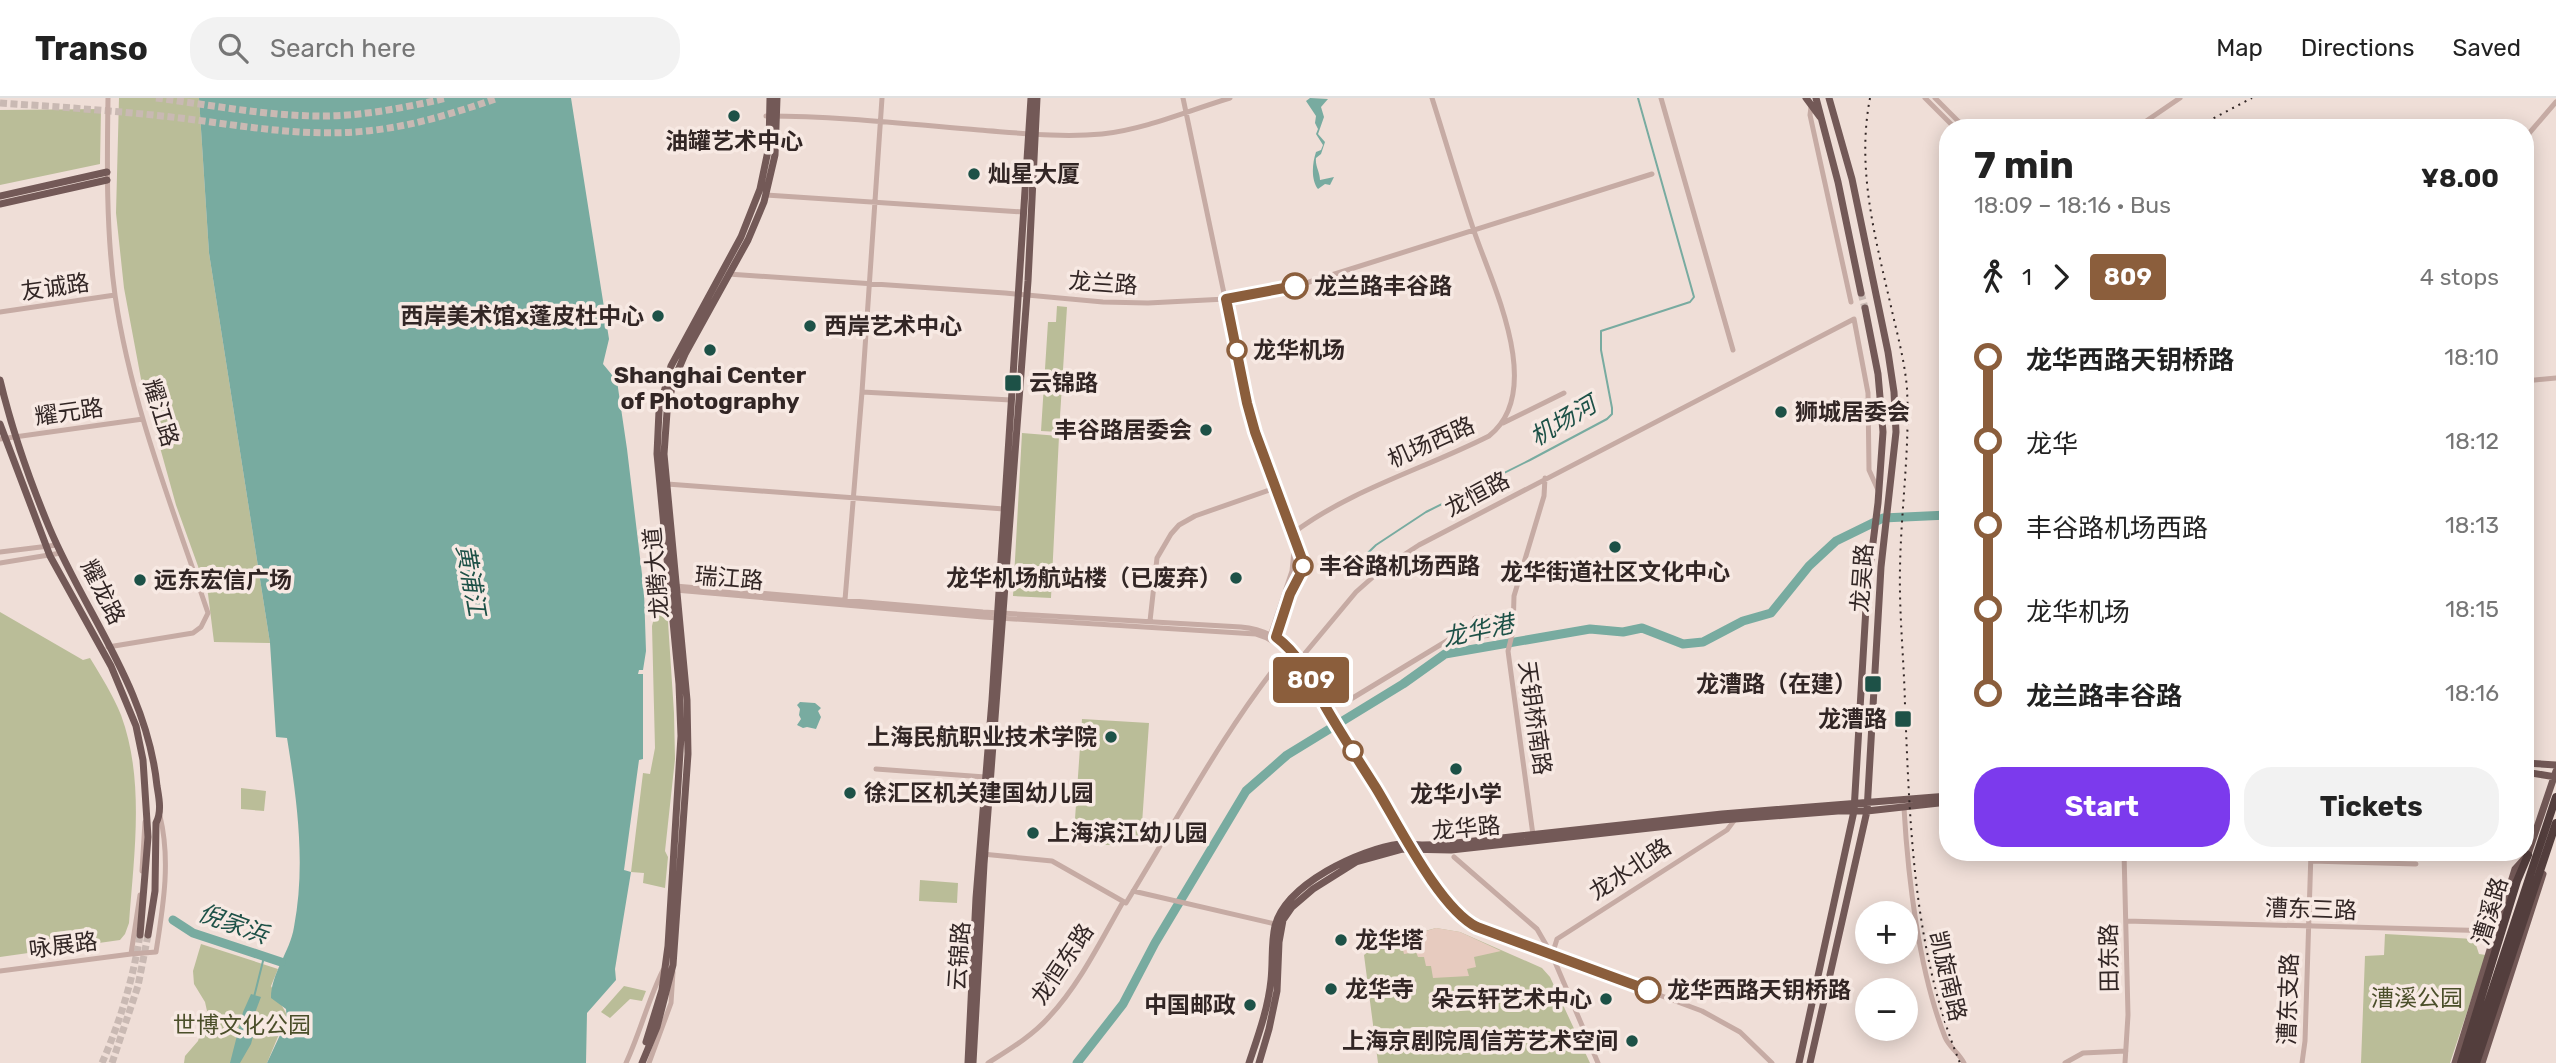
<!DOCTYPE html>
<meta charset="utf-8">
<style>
body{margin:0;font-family:Rubik,"Noto Sans SC",sans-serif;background:#f2f2f2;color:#222;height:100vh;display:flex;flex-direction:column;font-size:26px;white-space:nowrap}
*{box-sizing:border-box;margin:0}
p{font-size:23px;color:#767676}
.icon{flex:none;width:38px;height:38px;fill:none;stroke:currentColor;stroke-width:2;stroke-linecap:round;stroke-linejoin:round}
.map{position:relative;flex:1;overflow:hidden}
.details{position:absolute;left:1939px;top:21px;width:595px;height:742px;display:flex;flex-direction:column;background:#fff;border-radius:28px;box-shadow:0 4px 18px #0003}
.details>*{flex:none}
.badge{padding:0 14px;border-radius:5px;font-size:24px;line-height:46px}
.fabs{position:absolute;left:1855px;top:803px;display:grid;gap:14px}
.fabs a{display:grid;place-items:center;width:63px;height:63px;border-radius:50%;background:#fff;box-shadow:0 4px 18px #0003;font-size:35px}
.map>.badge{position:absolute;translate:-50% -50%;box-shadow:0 0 0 4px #fff}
.legs{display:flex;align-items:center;gap:10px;height:77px;padding:0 35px;font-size:23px}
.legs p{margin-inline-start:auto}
.summary{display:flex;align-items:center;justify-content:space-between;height:119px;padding:0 35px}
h1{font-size:38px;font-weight:700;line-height:52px}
.button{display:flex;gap:14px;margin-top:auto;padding:14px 35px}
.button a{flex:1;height:80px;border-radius:28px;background:#7c3aed;color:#fff;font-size:28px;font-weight:700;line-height:80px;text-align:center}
.button a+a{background:#f2f2f2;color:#222}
ul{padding:0 35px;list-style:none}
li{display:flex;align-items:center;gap:24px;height:84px;font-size:26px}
li i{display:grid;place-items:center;width:10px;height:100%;margin:0 9px;background:currentColor}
li i::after{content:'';width:18px;height:18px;margin:-9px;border:5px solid;border-radius:50%;background:#fff}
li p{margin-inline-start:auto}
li:first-child i{background:linear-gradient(#0000 50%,currentColor 0)}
li:last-child i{background:linear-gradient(currentColor 50%,#0000 0)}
header{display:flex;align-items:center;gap:42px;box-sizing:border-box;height:98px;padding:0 35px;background:#fff;border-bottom:2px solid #e0e0e0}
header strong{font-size:33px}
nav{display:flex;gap:38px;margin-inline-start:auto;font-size:24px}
.search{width:490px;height:63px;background:#f2f2f2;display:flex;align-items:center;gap:18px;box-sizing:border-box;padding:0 24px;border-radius:28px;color:#767676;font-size:26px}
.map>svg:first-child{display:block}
.green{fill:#babd98}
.plaza{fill:#e7cbbf}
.water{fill:#78aba0}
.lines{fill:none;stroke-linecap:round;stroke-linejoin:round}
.stream{stroke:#78aba0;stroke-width:2}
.river{stroke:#78aba0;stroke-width:9}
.major-tunnel{stroke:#c9b9b3;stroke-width:7;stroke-dasharray:7 3.5;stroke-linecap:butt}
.minor{stroke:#c6aba4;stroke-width:5}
.major{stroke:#735957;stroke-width:7}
.highway{stroke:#533e3d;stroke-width:8}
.rail{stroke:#322625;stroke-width:2;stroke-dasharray:2 5;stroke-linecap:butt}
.line-1-casing{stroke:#fff;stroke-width:16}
.line-1{stroke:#8b5e3c;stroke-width:10}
.poi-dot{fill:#1d5147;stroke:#f7e9e3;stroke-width:2.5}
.stop-1-dot{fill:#fff;stroke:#8b5e3c;stroke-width:3.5}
.labels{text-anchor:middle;stroke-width:7;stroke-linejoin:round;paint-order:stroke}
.poi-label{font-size:23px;font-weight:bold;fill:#322625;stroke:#f7e9e3;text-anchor:start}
.street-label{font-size:23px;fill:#322625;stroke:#f7e9e3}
.stop-label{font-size:23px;font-weight:bold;fill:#322625;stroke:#f7e9e3;text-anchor:start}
.park-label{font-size:23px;fill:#4b4f2a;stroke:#f7e9e3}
.water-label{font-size:24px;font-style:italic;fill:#1d5147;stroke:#f7e9e3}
</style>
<header>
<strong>Transo</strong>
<div class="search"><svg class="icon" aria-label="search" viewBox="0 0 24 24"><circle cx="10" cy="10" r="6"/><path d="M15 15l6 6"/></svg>Search here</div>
<nav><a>Map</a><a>Directions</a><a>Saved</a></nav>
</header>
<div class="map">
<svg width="2556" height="965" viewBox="0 0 2556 965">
<rect width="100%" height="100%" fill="#efded7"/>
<path class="green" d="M119 0H199L209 155 270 545 214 544 208 496 176 407 141 281 124 190 116 115Z
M101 11 100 66 0 87V12Z
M1057 208 1067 209 1059 334 1041 333 1048 224H1056Z
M1022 335 1059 338 1051 500 1013 498Z
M657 508 667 509 674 615 675 661 665 753 668 759 665 790 643 785 644 775 631 774 643 675 650 676 655 650 652 528Z
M0 514 83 562 90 560C101 578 113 597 121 617 145 682 134 757 129 825L125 836 120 842 0 859Z
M1082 621 1149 625 1141 740C1128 739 1120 748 1107 747 1094 746 1087 736 1074 735Z
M241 690 266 693 264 713 241 711Z
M920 782 958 785 957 805 919 803Z
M1436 830 1460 834 1542 870 1550 879 1590 965H1378L1364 857 1380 845Z
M2385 836 2474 841 2479 856 2486 857 2450 965H2361L2365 858 2384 857Z
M201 846 278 871 271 888 287 917 267 965H184L185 958 198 943 207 913 205 904 194 886 193 873Z
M624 888 646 893 642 903 630 901 610 920 601 914Z"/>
<path class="plaza" d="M1436 830 1460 834 1501 853 1474 859 1476 869 1467 871 1469 878 1433 880 1431 868H1426L1424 859H1418L1416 854 1404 856 1400 841Z"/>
<path class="water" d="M199 0H571L609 241 603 266 617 283 627 351 644 493 646 553 643 572H639L638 576H643V661L639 662 624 772 631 774 615 871 616 882 587 915 586 965H267L287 922 286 911 271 900C271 875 290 854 294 829 306 766 297 702 287 640L276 639 270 545 209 155Z
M1310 0 1328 1 1321 9 1324 19 1318 36 1325 44 1321 56 1316 60C1315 68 1320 74 1320 82L1334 79 1330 87 1325 86 1318 91C1311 82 1312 66 1316 54L1321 52 1323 47 1316 36 1318 31 1315 25 1316 18 1306 3Z
M800 604 815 605 821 610 818 613 821 619 816 631 807 629 803 630 797 627 801 621 799 617 800 611 797 607Z
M251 896 261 899 253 920 255 931 251 946 240 965H230L243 914Z"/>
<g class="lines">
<path class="stream" d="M1346 476 1376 447 1426 414 1530 362 1607 321 1612 316V310L1601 252V233L1690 204 1694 199 1638 0
M254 899 264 859"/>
<path class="river" d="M173 822 193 835 281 864
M1077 965 1123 906 1155 845 1246 693 1287 657 1403 586 1445 556 1590 531 1623 534 1642 530 1683 546 1703 544 1743 523 1771 515 1809 468 1836 443 1883 420 1948 417"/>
<path class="major-tunnel" d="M156 0C213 7 271 19 328 18 369 17 407 9 447 0
M0 5C60 9 120 13 180 20 237 27 296 38 354 34 404 31 452 16 498 0
M1861 195 1865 210
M102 965C120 924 133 881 140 837
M112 965 138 888 148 837"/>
<path class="minor" d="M1183 0 1247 305 1265 363 1302 461V473L1290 496 1275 541
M1661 0 1733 252
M1925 0 1955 30
M1935 0 1965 30
M1811 9 1810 17 1851 204
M766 18C837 18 908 26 979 32 1019 35 1061 40 1102 36 1146 31 1187 13 1230 0
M2136 30 2180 0
M2525 40 2556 4
M766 97 1023 114
M728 176 1005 195 1103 204 1148 205 1226 201 1264 195 1306 185 1652 76
M0 214 115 197
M2525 283 2556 280
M862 294 1011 302
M1503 325 1564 295
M0 341 143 321
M667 386 1004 411
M1293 435C1352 391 1424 371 1489 338 1546 293 1492 186 1474 133 1459 89 1446 44 1432 0
M0 454 57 447
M0 465 61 455
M675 488 983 514 1241 529C1263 531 1280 539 1296 556L1326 609 1445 800 1460 818 1477 829 1702 913 1740 934 1772 965
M675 492 983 519 1256 536C1289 545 1302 577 1318 604L1323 607
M845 502 862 294 882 0
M1150 523 1157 460 1171 436 1179 427 1195 418 1275 390
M1270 538 1292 473 1295 443
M108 549 193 535 201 529 208 515C173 411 131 307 115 197 106 132 107 65 108 0
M1299 562H1305L1310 573 1308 577
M1296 566 1356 494 1382 471 1419 447 1854 221 1868 295 1869 372 1878 392
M1326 609 1351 601 1450 541 1476 539 1475 520 1503 518 1505 535 1476 539
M876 671 985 679
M1904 710C1908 780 1919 874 1945 939 1949 949 1959 955 1964 965
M1533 737 1508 553 1513 533 1514 498 1544 398 1545 380
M2124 754 2128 917 2125 965
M982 756 1052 763 1126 805C1178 720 1225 630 1288 553
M1454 759 1537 831 1552 857 1598 965
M2311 763 2416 766
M142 773 145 724
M1133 793 1275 826
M140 797 131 856 156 854C163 809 171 763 160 718
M2126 823 2496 833
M1552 857 1557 841 1727 732 1736 720
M0 873 131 856
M626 965C640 935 648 902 663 872
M649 965 671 905 673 874
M988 965C1010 951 1032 938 1049 919 1080 886 1101 842 1123 804
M2065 965 2083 955 2126 953
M2302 965 2305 943 2311 754"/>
<path class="major" d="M1806 0 1820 19
M1816 0 1838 84 1861 195
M0 98 107 74
M0 106 107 82
M0 282C12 332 29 381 49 429 86 517 147 590 157 688 159 700 162 714 156 725L155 793 148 837
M0 326 50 458 111 568 136 628 143 662 148 739 140 837
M2525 665 2556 667
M2525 674 2556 679
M2526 762 2556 673
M646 944 662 892 668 848 681 638 679 586 657 356 659 313 671 268 741 139 760 91 769 48 770 0
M642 965 657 929 673 867 688 656 687 602 664 356 667 314 673 284 685 256 748 142 764 104 775 57 777 0
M968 965 976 800 992 602 1031 0
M973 965 984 766 1028 183 1037 0
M1249 965C1258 938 1268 911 1271 882 1273 864 1271 845 1275 828 1286 786 1360 751 1400 746 1407 745 1414 747 1422 747 1436 747 1450 746 1465 744L1722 716 1948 698
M1259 965 1269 931 1277 893 1279 844 1283 822 1292 809 1313 791 1356 764 1403 751 1451 752 1722 722 1838 713H1867L1948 704
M1799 965 1854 713 1867 492 1878 405 1883 334 1878 276 1865 210
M1810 965 1867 713 1881 469 1896 334 1894 294 1888 254 1852 81 1829 0
M2455 965 2515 771 2525 760
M2482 965 2543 776"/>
<path class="highway" d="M2461 965 2517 783 2528 757
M2468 965 2556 699
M2476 965 2556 725"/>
<path class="rail" d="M1870 0C1856 73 1876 142 1892 213 1898 239 1905 265 1907 291 1910 351 1901 410 1900 470 1899 516 1904 562 1905 607 1910 729 1913 851 1960 965
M2195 30 2252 0"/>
</g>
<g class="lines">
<g class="line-1-casing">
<path id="line-1" d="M1295 188 1226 201 1247 305 1255 334 1302 461V473L1290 496 1276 539C1300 557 1311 582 1325 608 1341 636 1359 663 1376 690 1398 726 1440 811 1477 829L1648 892"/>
</g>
<use href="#line-1" class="line-1"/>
</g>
<g class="poi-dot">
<circle cx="734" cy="18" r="7"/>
<circle cx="974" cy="76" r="7"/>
<circle cx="658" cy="218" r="7"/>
<circle cx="810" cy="228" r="7"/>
<circle cx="710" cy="252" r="7"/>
<rect x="1004" y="276" width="18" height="18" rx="3.5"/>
<circle cx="1781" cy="314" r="7"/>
<circle cx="1206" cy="332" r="7"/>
<circle cx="1615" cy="449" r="7"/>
<circle cx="1236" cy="480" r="7"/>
<circle cx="140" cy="482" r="7"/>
<rect x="1864" y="577" width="18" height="18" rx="3.5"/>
<rect x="1894" y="612" width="18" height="18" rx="3.5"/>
<circle cx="1111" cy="639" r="7"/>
<circle cx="1456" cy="671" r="7"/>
<circle cx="850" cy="695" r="7"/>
<circle cx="1033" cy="735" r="7"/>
<circle cx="1341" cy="842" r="7"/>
<circle cx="1331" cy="891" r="7"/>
<circle cx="1606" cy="901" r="7"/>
<circle cx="1250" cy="907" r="7"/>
<circle cx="1632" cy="943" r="7"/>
</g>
<g class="stop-1-dot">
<circle cx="1295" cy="188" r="12"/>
<circle cx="1237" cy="252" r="9"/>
<circle cx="1303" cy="468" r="9"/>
<circle cx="1353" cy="653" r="9"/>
<circle cx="1648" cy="892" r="12"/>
</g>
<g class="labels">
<g class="poi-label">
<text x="734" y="51" text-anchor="middle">油罐艺术中心</text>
<text x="988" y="84">灿星大厦</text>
<text x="644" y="226" text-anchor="end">西岸美术馆x蓬皮杜中心</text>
<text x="824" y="236">西岸艺术中心</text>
<text x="710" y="285" text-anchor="middle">Shanghai Center<tspan x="710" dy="26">of Photography</tspan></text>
<text x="1029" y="293">云锦路</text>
<text x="1795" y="322">狮城居委会</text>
<text x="1192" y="340" text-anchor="end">丰谷路居委会</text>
<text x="1615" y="482" text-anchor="middle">龙华街道社区文化中心</text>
<text x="1222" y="488" text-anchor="end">龙华机场航站楼（已废弃）</text>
<text x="154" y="490">远东宏信广场</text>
<text x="1857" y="594" text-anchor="end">龙漕路（在建）</text>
<text x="1887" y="629" text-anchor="end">龙漕路</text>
<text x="1097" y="647" text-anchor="end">上海民航职业技术学院</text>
<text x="864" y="703">徐汇区机关建国幼儿园</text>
<text x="1456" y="704" text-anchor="middle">龙华小学</text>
<text x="1047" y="743">上海滨江幼儿园</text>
<text x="1355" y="850">龙华塔</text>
<text x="1345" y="899">龙华寺</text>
<text x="1592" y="909" text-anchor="end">朵云轩艺术中心</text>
<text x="1236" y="915" text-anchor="end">中国邮政</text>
<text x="1618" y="951" text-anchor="end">上海京剧院周信芳艺术空间</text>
</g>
<g class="street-label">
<text transform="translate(1103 185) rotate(4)" y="8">龙兰路</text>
<text transform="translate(55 189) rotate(-8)" y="8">友诚路</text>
<text transform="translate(69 314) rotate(-8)" y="8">耀元路</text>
<text transform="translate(161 315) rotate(73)" y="8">耀江路</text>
<text transform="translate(1431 344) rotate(-24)" y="8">机场西路</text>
<text transform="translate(1477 396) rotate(-28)" y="8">龙恒路</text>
<text transform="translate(656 475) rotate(-95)" y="8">龙腾大道</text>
<text transform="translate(729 480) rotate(5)" y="8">瑞江路</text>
<text transform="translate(1862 480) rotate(-86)" y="8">龙吴路</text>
<text transform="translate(103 494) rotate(63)" y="8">耀龙路</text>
<text transform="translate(1535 620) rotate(82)" y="8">天钥桥南路</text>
<text transform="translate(1466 730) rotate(-5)" y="8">龙华路</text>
<text transform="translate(1630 771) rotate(-33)" y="8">龙水北路</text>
<text transform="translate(2311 811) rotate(2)" y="8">漕东三路</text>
<text transform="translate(2490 813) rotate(-73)" y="8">漕溪路</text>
<text transform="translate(63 847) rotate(-7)" y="8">咏展路</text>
<text transform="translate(959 858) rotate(-86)" y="8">云锦路</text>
<text transform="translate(2109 860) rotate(-91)" y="8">田东路</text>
<text transform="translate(1062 866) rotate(-56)" y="8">龙恒东路</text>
<text transform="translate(1948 878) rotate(77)" y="8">凯旋南路</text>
<text transform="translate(2288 901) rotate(-88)" y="8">漕东支路</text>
</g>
<g class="stop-label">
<text x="1314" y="196">龙兰路丰谷路</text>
<text x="1253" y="260">龙华机场</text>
<text x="1319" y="476">丰谷路机场西路</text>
<text x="1667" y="900">龙华西路天钥桥路</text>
</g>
<g class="park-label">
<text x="2417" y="908">漕溪公园</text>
<text x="242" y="935">世博文化公园</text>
</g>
<g class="water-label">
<text transform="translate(1563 323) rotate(-31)" y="8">机场河</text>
<text transform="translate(471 482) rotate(80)" y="8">黄浦江</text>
<text transform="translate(1478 533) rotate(-12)" y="8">龙华港</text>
<text transform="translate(233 826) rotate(20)" y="8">倪家浜</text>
</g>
</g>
</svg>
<div class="fabs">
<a>+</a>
<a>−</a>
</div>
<b class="badge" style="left:1311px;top:582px;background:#8b5e3c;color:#fff">809</b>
<section class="details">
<div class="summary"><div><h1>7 min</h1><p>18:09 – 18:16 · Bus</p></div><b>¥8.00</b></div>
<div class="legs"><svg class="icon" aria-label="walk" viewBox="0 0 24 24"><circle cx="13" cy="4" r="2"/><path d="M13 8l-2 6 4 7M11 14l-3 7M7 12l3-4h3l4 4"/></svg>1<svg class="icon" aria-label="forward" viewBox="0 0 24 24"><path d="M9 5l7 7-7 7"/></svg><b class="badge" style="background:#8b5e3c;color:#fff">809</b><p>4 stops</p></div>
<ul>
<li><i style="color:#8b5e3c"></i><b>龙华西路天钥桥路</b><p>18:10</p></li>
<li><i style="color:#8b5e3c"></i><span>龙华</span><p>18:12</p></li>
<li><i style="color:#8b5e3c"></i><span>丰谷路机场西路</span><p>18:13</p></li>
<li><i style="color:#8b5e3c"></i><span>龙华机场</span><p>18:15</p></li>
<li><i style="color:#8b5e3c"></i><b>龙兰路丰谷路</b><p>18:16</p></li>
</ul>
<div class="button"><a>Start</a><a>Tickets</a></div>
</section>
</div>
